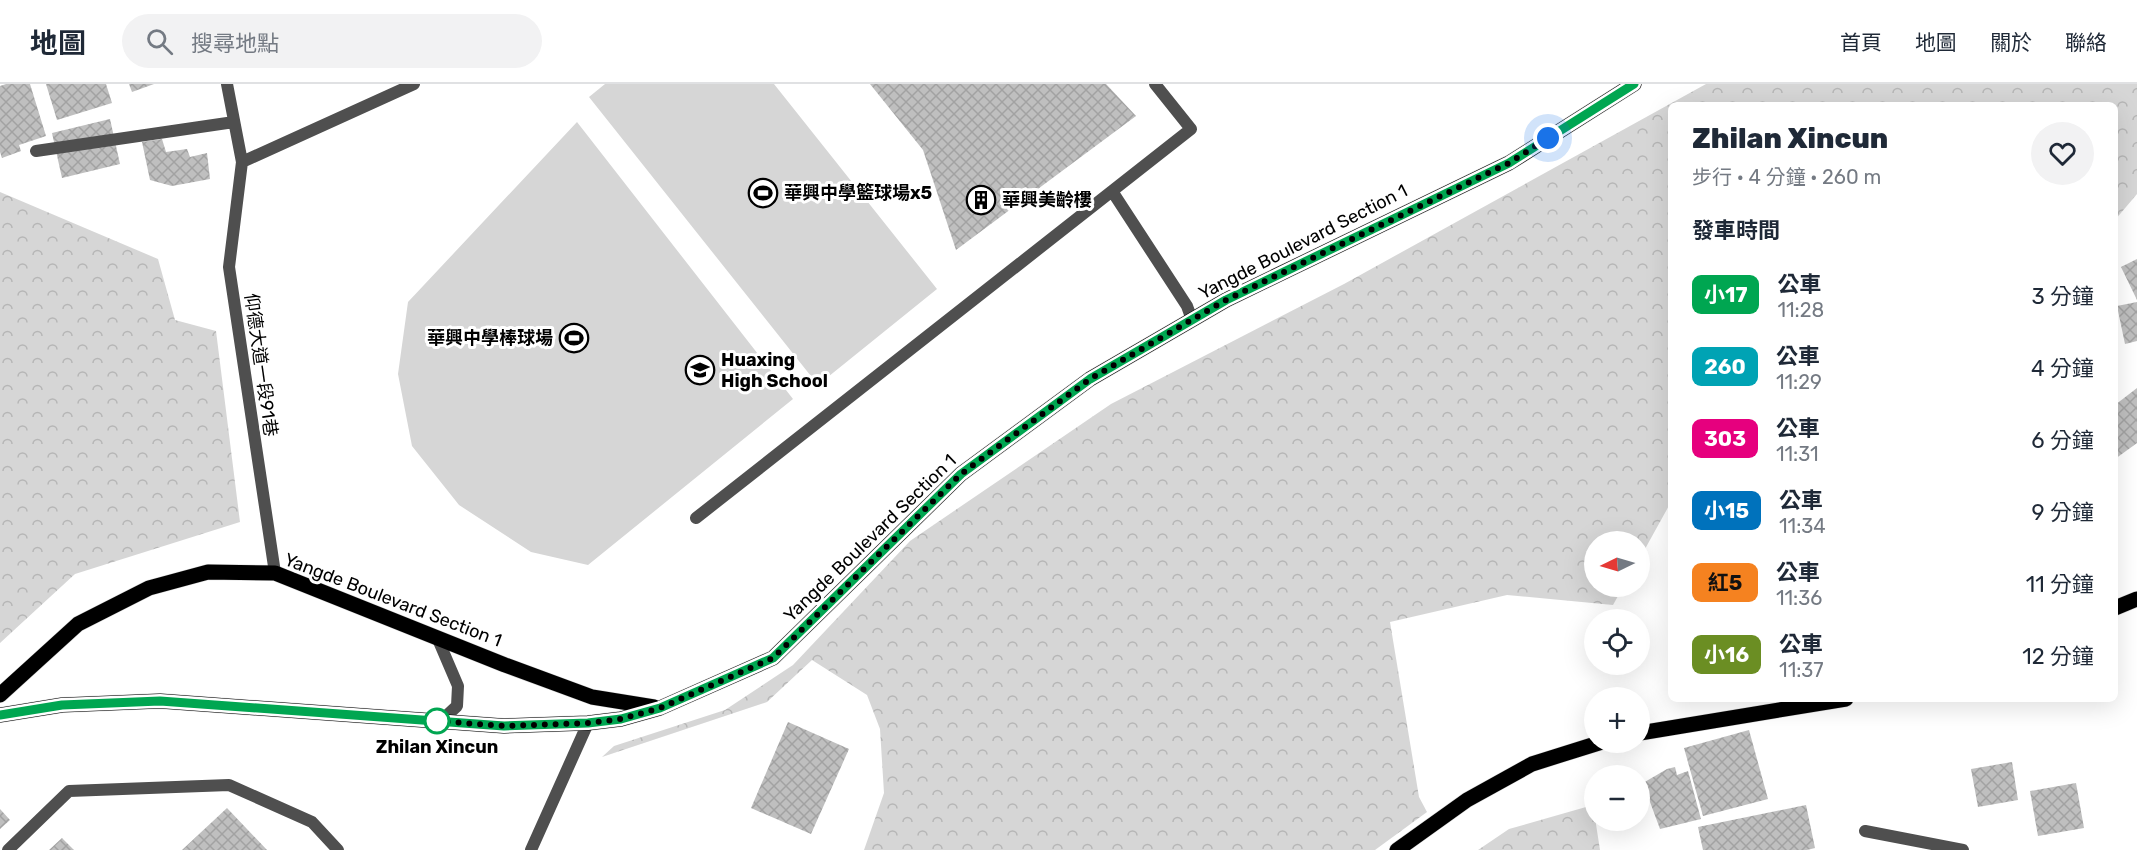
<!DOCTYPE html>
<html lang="zh-TW">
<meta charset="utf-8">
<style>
body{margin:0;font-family:Rubik,"Noto Sans TC",sans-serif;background:#f2f2f3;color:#1f2937;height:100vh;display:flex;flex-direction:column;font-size:22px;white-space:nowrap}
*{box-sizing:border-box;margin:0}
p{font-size:20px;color:#747a83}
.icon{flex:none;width:33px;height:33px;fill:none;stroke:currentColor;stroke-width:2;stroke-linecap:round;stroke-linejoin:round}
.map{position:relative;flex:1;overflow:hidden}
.panel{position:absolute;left:1668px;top:18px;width:450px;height:600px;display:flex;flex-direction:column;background:#fff;border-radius:9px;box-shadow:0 6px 24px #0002}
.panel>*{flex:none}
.badge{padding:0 12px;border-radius:9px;font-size:21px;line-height:39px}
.needle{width:39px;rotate:265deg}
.buttons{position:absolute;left:1584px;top:447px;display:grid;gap:12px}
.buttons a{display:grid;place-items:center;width:66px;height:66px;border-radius:50%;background:#fff;box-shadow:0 6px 24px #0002;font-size:30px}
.you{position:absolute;width:30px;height:30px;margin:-15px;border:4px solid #fff;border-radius:50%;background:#1a73e8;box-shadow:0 0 0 9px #1a73e833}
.map>.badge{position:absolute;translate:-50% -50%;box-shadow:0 0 0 3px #fff}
h2{padding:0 24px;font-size:22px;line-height:54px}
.round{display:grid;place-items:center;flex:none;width:63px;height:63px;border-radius:32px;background:#f2f2f3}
.summary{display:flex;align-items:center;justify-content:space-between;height:102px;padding:0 24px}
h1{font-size:28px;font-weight:800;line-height:45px}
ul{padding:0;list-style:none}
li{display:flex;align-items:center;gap:18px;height:72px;padding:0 24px}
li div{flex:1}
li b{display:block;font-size:22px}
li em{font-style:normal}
li .badge{min-width:66px;font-weight:700;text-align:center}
header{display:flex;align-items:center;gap:36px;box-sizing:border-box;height:84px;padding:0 30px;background:#fff;border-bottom:2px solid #e0e1e3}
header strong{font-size:28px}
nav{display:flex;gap:33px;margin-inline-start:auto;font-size:21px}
.search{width:420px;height:54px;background:#f2f2f3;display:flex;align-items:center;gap:15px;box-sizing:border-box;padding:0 21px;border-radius:33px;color:#747a83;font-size:22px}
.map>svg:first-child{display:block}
.grass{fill:#d6d6d6}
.forest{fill:url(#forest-crowns)}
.building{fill:url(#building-cross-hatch)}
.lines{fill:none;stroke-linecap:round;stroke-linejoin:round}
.primary-casing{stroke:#dbdbdb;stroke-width:16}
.service{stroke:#4f4f4f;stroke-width:12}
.primary{stroke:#000;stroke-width:15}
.line-casing{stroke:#fff;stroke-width:14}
.line{stroke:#00a651;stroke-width:9}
.walk{stroke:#000;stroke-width:6;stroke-dasharray:0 10.8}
.stop-dot{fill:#fff;stroke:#00a651;stroke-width:3}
.labels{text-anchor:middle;stroke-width:6;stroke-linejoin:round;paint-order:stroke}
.poi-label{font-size:18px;font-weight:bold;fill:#000;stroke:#fff;text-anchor:start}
.street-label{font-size:18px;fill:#000;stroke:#fff}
.stop-label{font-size:18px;font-weight:bold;fill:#000;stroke:#fff}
</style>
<header>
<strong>地圖</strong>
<div class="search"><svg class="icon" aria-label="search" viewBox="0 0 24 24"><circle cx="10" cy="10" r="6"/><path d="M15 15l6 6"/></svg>搜尋地點</div>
<nav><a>首頁</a><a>地圖</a><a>關於</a><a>聯絡</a></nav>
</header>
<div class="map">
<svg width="2137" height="766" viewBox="0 0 2137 766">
<defs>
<pattern id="forest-crowns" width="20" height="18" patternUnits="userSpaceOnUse" patternTransform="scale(1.5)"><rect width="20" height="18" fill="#d6d6d6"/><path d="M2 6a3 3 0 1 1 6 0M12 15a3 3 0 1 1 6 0" fill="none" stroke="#b6b6b6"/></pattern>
<pattern id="building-cross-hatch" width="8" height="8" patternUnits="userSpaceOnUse" patternTransform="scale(1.5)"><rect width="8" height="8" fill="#bfbfbf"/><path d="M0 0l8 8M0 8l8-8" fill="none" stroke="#a2a2a2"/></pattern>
</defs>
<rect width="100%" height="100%" fill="#fff"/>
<path class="grass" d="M605 0H774L937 205 818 301 589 13Z
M577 38 793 315 588 481 531 468 459 421 412 362 398 290 408 218Z"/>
<path class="forest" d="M1706 0H2137V110L2115 136V21H1671V418L1640 474V458H1594V502L1623 503 1613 521 1507 511 1390 538 1419 713 1427 728 1375 766H864L884 709 880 645 867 611 812 576 767 618 602 673 614 662 725 626 793 581 910 457 1111 320 1344 200Z
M0 108 158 175 175 236 216 247 240 438 75 490 0 559Z
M1593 721 1600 766H1478L1509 745Z"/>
<path class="building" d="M6 0H30L46 52 19 61 21 67 2 74 0 68V2Z
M46 0H106L112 19 57 36Z
M129 0H154L132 8Z
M870 0H1106L1136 32 956 166 923 66Z
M110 35 120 80 62 94 52 49Z
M162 55 166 68 187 65 190 73 207 69 210 95 172 102 150 96 142 58Z
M2137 175V216L2121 183Z
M2137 218V257L2125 260 2117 222Z
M2137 304V359L2115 375V321Z
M788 638 849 665 811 750 751 724Z
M1749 646 1768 715 1703 732 1684 664Z
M2012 678 2018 716 1978 723 1971 685Z
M1675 683 1677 691 1688 687 1701 735 1660 745 1643 699 1667 685Z
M2076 699 2084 744 2038 752 2030 707Z
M1806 721 1815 764 1807 766H1703L1698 743Z
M227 724 267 766H182Z
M0 725 10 736 0 745Z
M62 754 74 766H49Z"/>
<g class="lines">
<g class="primary-casing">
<path id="primary" d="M2115 524 2137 515
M0 611 78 540 149 504 208 488 275 489 505 581 592 613 654 623
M0 631 62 621 160 617 504 642 588 639 621 635 660 624 773 574 961 390 1090 295 1226 216 1509 79 1634 0
M1640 649 1846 615
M1397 766 1467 716 1532 680 1602 658"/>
</g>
<path class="service" d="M227 0 242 78 229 183 275 489
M36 67 234 38
M242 78 414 0
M1112 107 1187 222 1192 236
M696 434 1191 45 1155 0
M437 553 458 602 457 622 441 637
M1865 747 1963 766
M8 766 69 707 229 701 312 738 338 766
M531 766 588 639"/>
<use href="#primary" class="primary"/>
</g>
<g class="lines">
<g class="line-casing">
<path id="line" d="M0 631 62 621 160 617 504 642 588 639 621 635 660 624 773 574 961 390 1090 295 1226 216 1509 79 1634 0"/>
</g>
<use href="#line" class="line"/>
<path class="walk" d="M437 637 504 642 588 639 621 635 660 624 773 574 961 390 1090 295 1226 216 1509 79 1548 54"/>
</g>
<defs>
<g id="stadium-ring" transform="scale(1.5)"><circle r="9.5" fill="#fff" stroke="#000" stroke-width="1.5"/><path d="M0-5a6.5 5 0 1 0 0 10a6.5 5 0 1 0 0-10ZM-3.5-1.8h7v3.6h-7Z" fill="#000"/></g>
<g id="building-ring" transform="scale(1.5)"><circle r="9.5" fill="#fff" stroke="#000" stroke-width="1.5"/><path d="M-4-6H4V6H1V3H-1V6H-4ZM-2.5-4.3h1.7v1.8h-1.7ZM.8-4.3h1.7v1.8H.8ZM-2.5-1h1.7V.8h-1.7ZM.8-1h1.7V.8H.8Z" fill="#000"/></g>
<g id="school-ring" transform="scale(1.5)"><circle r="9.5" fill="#fff" stroke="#000" stroke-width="1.5"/><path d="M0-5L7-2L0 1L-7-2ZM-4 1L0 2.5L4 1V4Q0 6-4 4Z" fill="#000"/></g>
</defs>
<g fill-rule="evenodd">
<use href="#stadium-ring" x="763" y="109"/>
<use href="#building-ring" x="981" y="116"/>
<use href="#stadium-ring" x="574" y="254"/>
<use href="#school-ring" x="700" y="286"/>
</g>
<circle class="stop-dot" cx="437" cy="637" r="12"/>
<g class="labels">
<g class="poi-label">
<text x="784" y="115">華興中學籃球場x5</text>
<text x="1002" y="122">華興美齡樓</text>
<text x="553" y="260" text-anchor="end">華興中學棒球場</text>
<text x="721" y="282">Huaxing<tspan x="721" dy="21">High School</tspan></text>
</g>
<g class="street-label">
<text transform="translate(1303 158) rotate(-27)" y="6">Yangde Boulevard Section 1</text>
<text transform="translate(261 281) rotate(82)" y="6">仰德大道一段91巷</text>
<text transform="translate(870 454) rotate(-44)" y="6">Yangde Boulevard Section 1</text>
<text transform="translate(393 516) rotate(21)" y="6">Yangde Boulevard Section 1</text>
</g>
<g class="stop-label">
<text x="437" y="669">Zhilan Xincun</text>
</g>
</g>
</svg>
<div class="buttons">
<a><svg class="needle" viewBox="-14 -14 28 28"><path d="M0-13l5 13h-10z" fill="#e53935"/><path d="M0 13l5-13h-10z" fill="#747a83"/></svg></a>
<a><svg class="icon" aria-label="locate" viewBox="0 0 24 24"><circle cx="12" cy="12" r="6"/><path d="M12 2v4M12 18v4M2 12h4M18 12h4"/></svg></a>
<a>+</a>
<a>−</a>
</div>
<div class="you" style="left:1548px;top:54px"></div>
<section class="panel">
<div class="summary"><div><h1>Zhilan Xincun</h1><p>步行 · 4 分鐘 · 260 m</p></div><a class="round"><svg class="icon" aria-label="heart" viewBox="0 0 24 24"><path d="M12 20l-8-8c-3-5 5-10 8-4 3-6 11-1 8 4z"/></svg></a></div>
<h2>發車時間</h2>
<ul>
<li><span class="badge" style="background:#00a651;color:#fff">小17</span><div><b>公車</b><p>11:28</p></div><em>3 分鐘</em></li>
<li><span class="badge" style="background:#00a3b4;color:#fff">260</span><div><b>公車</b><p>11:29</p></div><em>4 分鐘</em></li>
<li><span class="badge" style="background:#e6007e;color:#fff">303</span><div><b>公車</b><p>11:31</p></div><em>6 分鐘</em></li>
<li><span class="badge" style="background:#0072bc;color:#fff">小15</span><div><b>公車</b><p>11:34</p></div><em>9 分鐘</em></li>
<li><span class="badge" style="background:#f58220;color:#111">紅5</span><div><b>公車</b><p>11:36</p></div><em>11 分鐘</em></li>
<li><span class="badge" style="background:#6b8e23;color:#fff">小16</span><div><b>公車</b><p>11:37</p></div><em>12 分鐘</em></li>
</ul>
</section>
</div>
